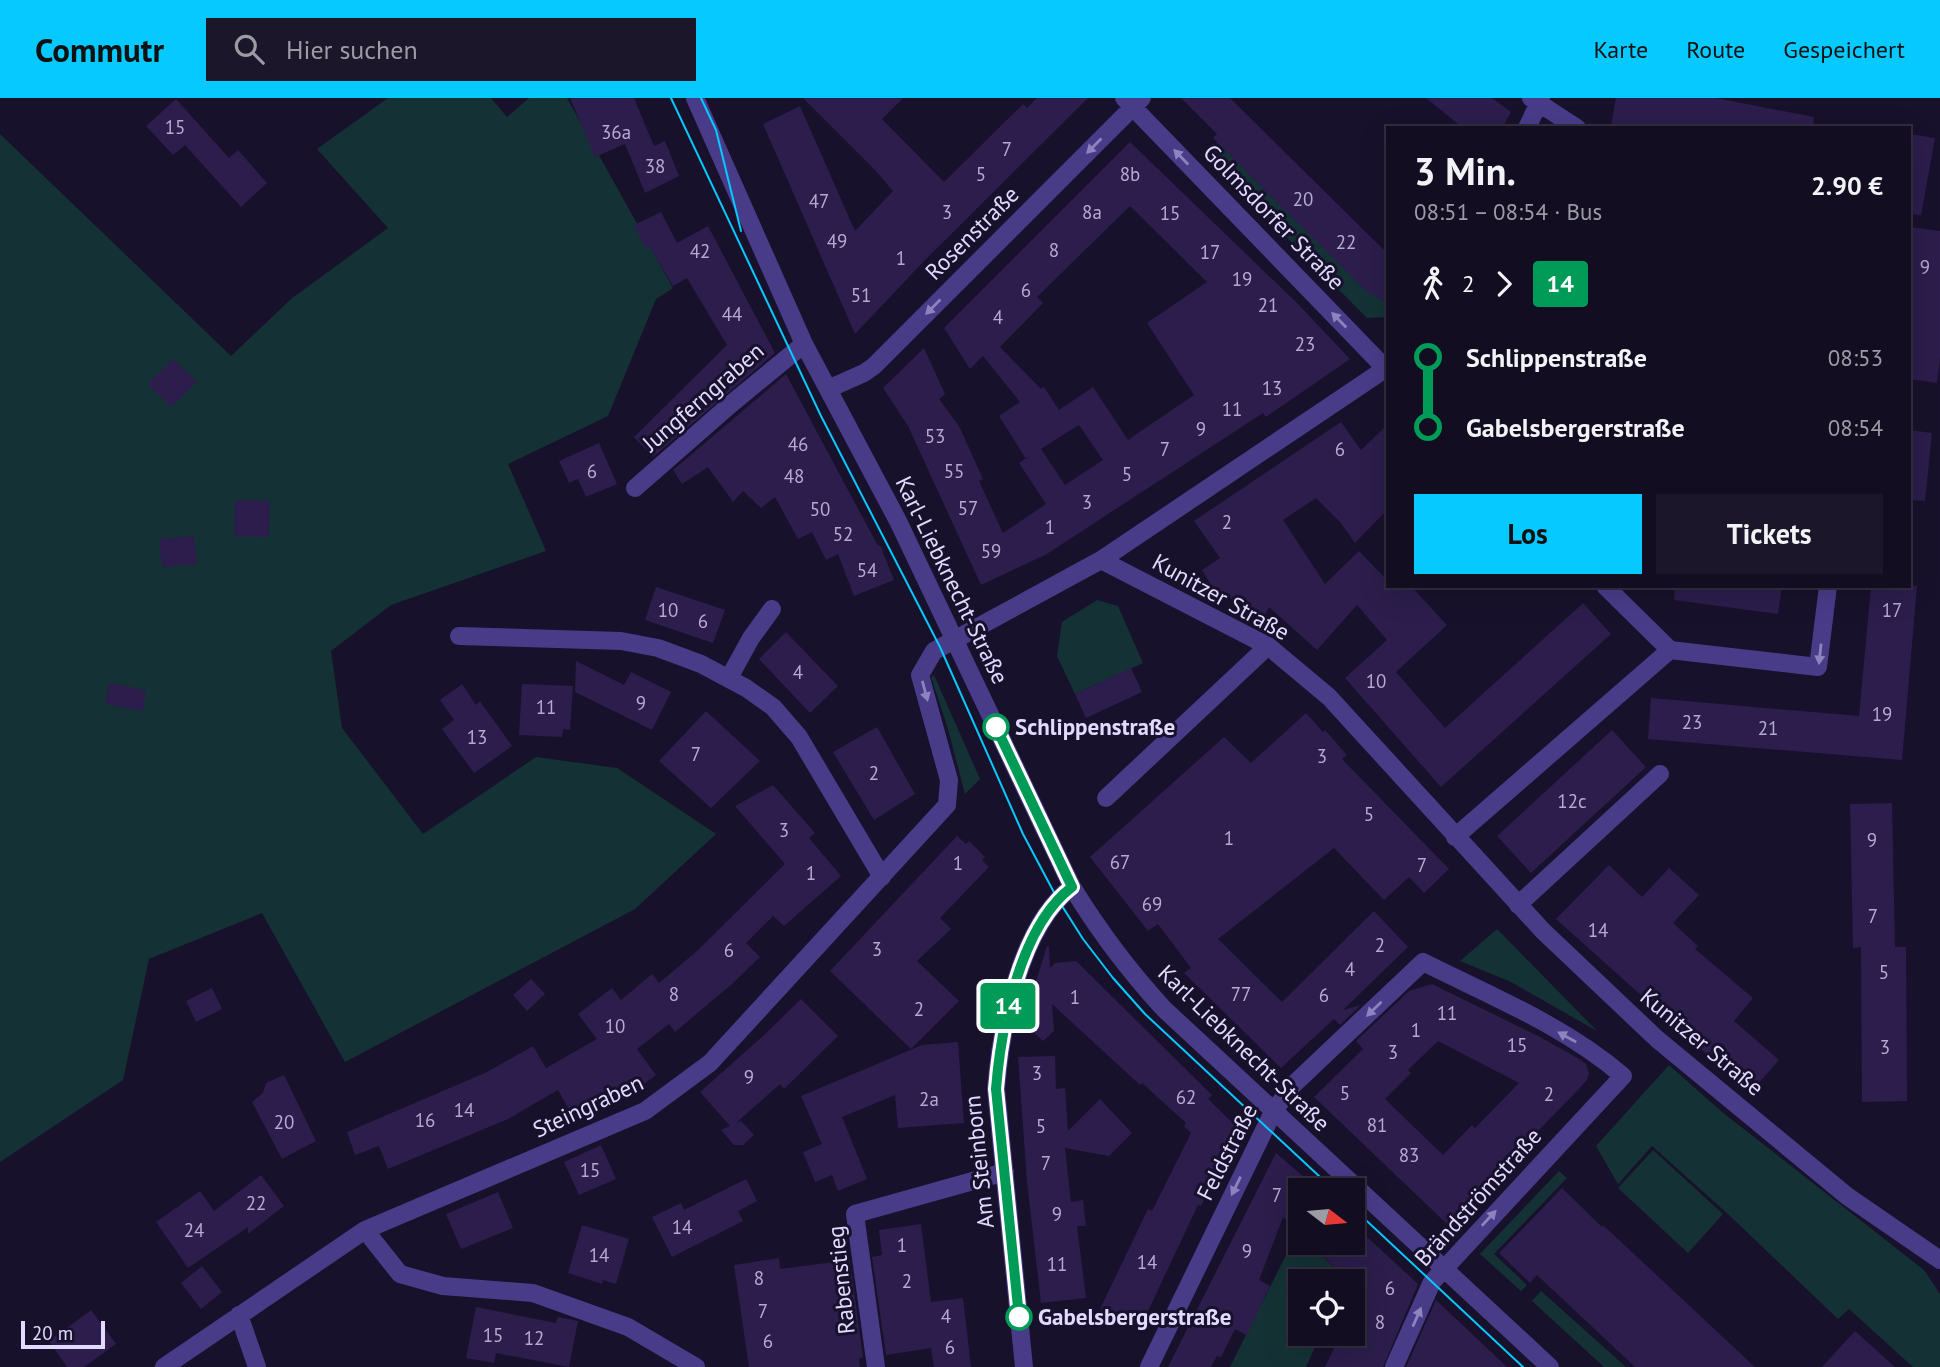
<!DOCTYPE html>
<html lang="de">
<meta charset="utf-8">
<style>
body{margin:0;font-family:"PT Sans",sans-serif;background:#1b1629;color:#f1f3f6;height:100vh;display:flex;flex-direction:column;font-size:26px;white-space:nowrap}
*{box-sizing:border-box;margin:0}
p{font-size:23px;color:#9c9ca5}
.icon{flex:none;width:38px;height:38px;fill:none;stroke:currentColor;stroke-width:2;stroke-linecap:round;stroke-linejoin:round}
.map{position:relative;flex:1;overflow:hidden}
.sheet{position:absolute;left:1386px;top:28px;width:525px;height:462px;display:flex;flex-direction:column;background:#120d20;border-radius:0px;box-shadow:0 7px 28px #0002,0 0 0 2px #312d3e}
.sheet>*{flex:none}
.badge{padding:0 14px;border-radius:5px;font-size:24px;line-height:46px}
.needle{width:46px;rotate:106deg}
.buttons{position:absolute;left:1288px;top:1080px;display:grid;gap:14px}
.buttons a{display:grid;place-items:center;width:77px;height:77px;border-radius:0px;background:#120d20;box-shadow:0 7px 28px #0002,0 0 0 2px #312d3e;font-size:35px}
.scale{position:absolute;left:21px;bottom:18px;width:84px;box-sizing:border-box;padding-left:7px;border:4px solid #e3daff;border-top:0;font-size:19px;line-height:24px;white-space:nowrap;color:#e3daff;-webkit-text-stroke:5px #18112b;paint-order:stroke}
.map>.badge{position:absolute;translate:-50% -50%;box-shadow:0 0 0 4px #fff}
.legs{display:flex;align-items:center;gap:10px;height:77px;padding:0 28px;font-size:23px}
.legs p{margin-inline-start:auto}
.overview{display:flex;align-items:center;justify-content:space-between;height:119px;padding:0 28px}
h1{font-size:38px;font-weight:600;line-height:52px}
.primary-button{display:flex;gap:14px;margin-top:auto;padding:14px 28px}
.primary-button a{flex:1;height:80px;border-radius:0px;background:#06c9ff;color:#111;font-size:28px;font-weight:600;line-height:80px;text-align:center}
.primary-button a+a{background:#1b1629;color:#f1f3f6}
ul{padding:0 28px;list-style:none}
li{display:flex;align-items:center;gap:24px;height:70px;font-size:26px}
li i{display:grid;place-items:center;width:10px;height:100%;margin:0 9px;background:currentColor}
li i::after{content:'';width:18px;height:18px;margin:-9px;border:5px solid;border-radius:50%;background:#120d20}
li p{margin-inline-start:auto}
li:first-child i{background:linear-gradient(#0000 50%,currentColor 0)}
li:last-child i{background:linear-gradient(currentColor 50%,#0000 0)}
header{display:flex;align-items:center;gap:42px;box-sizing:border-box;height:98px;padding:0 35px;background:#06c9ff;color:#111}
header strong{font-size:33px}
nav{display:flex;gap:38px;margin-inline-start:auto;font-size:24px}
.search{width:490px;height:63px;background:#1b1629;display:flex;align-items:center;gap:18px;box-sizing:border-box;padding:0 24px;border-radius:0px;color:#9c9ca5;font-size:26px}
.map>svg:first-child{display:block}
.green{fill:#143235}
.building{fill:#2c1d4c;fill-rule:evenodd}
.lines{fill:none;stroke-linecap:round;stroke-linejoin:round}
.minor{stroke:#483c89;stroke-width:18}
.tram{stroke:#06c9ff;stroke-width:2}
.oneway{fill:#8e83be}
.line-1-casing{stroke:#fff;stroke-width:16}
.line-1{stroke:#009b56;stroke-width:10}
.stop-1-dot{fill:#fff;stroke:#009b56;stroke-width:3.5}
.labels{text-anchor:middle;stroke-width:6;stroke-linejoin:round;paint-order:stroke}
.number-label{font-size:19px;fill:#b5abd2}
.street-label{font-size:23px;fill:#e3daff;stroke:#18112b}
.stop-label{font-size:23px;font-weight:bold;fill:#e3daff;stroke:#18112b;text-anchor:start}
</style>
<header>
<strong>Commutr</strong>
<div class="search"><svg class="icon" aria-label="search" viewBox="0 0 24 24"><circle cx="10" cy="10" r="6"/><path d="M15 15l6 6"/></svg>Hier suchen</div>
<nav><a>Karte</a><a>Route</a><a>Gespeichert</a></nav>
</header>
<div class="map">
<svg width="1940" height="1269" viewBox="0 0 1940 1269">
<rect width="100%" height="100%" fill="#18112b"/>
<path class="green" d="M388 0H491L507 19 529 0H567L673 190 656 201 608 318 508 366 546 453 391 507 331 553 342 630 423 736 536 659 617 670 716 736 635 811 345 964 262 815 149 861 123 982 0 1064V36L231 258 291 201 388 130 317 51Z
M1218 44 1273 100 1388 206V219L1367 220 1204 56Z
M1097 502 1118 508 1143 565 1075 596 1057 558 1062 524Z
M934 577 980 681 965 696 948 631 931 579Z
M1497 831 1597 933 1511 884 1460 863Z
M1669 967 1722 1014 1924 1172 1940 1196V1269H1913L1849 1211 1838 1221 1728 1116 1652 1048 1618 1086 1596 1048Z
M1653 1052 1723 1116 1688 1155 1618 1090Z
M1559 1073 1567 1080 1494 1156 1527 1187 1521 1193 1480 1156Z
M1298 1133 1300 1144 1309 1145 1348 1183H1300V1236H1321L1306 1269H1230Z
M1541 1193 1626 1269H1604L1532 1203Z"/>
<path class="building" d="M570 0H634L654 48 665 43 679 78 645 95 625 46 595 59Z
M803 0H903L882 21 944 84 1023 6 1027 10 1037 0H1088L926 161 855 236 763 26 800 8 855 133 893 93 875 72Z
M1181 0H1230L1388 156V206L1366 193 1213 40 1217 36Z
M1426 0H1492L1511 14 1502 30H1463Z
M1616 0H1716L1814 19 1813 30H1626L1611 27Z
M176 1 229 60 238 52 267 85 241 109 185 47 173 57 146 28Z
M1909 36 1935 40 1921 117 1909 116Z
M1130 44 1297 205 1350 261 1266 319 1263 315 1047 456 981 487 908 328 883 290 924 250 945 296 939 301 959 328 983 381 979 383 1003 435 1046 406 1019 365 1032 356 1026 361 999 318 1020 304 983 258 970 271 944 230ZM1130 108 1207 184 1147 225 1194 297 1128 342 1093 289 1059 312 1044 289 1041 291 1000 249 1043 205 1037 199ZM1079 327 1103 362 1065 387 1041 351Z
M661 114 677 145 708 128 775 255 653 359 634 339 727 247 687 180 673 188 649 148 645 150 634 127Z
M1909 129 1940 133V260L1937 285 1909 281Z
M173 261 197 284 171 309 148 286Z
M786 276 878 448 880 447 894 482 854 498 838 456 826 462 812 434 798 441 775 399 761 410 743 393 733 404 708 369 682 386 673 372Z
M1341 324 1361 352 1388 326V411L1355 445 1340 424 1316 400 1283 422 1325 486 1359 453 1388 483V488H1411L1447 527 1396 574 1445 630 1583 505 1611 536 1441 689 1345 580 1387 542 1357 507 1317 552 1269 509 1265 517 1214 492 1202 472 1220 460 1194 423Z
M1909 332 1932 335 1925 403 1909 402Z
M599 345 617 386 586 399 578 381 569 385 559 363Z
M235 402 270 403 269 439 234 438Z
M194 438 197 466 162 469 159 441Z
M1675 488H1782L1778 516 1674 502Z
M1871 488H1917L1902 662 1648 641 1651 600 1859 618Z
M656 489 725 512 713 545 645 522Z
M786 534 838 588 810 615 759 561Z
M576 563 624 587 631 574 671 594 652 632 575 594Z
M1131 570 1142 594 1086 620 1075 596Z
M109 585 146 592 143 613 105 606Z
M462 586 476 607 480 603 512 648 474 675 442 631 454 622 440 602Z
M522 586 573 588 570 632 563 631 562 639 519 637Z
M706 613 760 663 711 710 659 663Z
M1306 615 1323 634 1325 632 1347 657 1342 661 1449 771 1424 795 1409 779 1384 802 1334 750 1218 841 1282 904 1374 813 1408 849 1343 912 1361 907 1340 927 1334 921 1281 970 1184 875 1191 870 1158 826 1148 833 1090 759 1224 639 1251 665Z
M877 629 915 696 874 722 833 654Z
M1612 632 1646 669 1531 775 1497 738Z
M773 687 815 735 809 740 841 778 784 828 773 818 746 845 760 859 732 886 675 934 669 926 637 951 656 977 634 993 629 986 573 1019 558 992 508 1021 388 1071 379 1048 355 1057 347 1034 487 974 533 948 546 970 597 941 578 916 612 890 621 902 652 876 659 885 697 853 785 766 735 708Z
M1892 705 1895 849H1906L1907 1003 1862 1004 1861 849 1853 850 1850 706Z
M957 738 966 746 969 743 985 759 982 762 989 769 940 820 951 831 917 863 959 903 911 951 830 873Z
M1609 767 1642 799 1669 770 1699 797 1673 825 1698 848 1695 851 1753 900 1734 923 1779 962 1750 995 1556 821Z
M1047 848 1049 849 1050 870 1055 865 1076 863 1212 997 1208 1001 1237 1029 1213 1078 1215 1079 1201 1108 1198 1107 1140 1230 1100 1211 1148 1111 1152 1113 1191 1035 1184 1028 1186 1025 1142 985 1140 987 1052 906 1054 933 1043 943 1023 925Z
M531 881 545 896 527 913 513 897Z
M1432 886 1540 939 1581 962 1586 966 1589 975 1587 982 1576 994 1447 1126 1314 999 1363 951 1356 943 1409 893ZM1438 943 1519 985 1475 1030 1472 1027 1443 1057 1385 1001 1411 975 1408 972Z
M212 890 222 911 196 924 186 903Z
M801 901 838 938 784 991 780 986 736 1025 741 1023 754 1037 743 1047H734L721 1032 730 1028 700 994 763 938Z
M958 944 964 1025 898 1030 895 997 842 1019 867 1081 838 1093 832 1077 815 1084 803 1054 822 1046 801 998 922 947Z
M1055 958 1056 991 1065 990 1068 1033 1100 1001 1132 1035 1109 1058 1065 1050 1071 1104 1083 1102 1086 1128H1077L1086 1200 1041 1205 1027 1084 1018 959Z
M284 977 316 1043 282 1061 252 1004 263 995 266 985Z
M601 1047 616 1081 579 1097 564 1064Z
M1276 1055 1319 1092H1300V1135L1283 1119 1259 1182 1270 1188 1247 1237 1235 1231 1221 1259 1217 1258 1211 1269H1168Z
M261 1077 284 1108 248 1136V1129L188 1170 156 1124 200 1093 214 1113Z
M746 1081 757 1103 738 1113 743 1123 672 1159 652 1119 681 1105 684 1112Z
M1562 1090 1602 1129 1603 1127 1755 1269H1635L1537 1177 1530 1185 1499 1155Z
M498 1094 513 1130 461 1151 446 1116Z
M921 1126 931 1204 963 1200 971 1269H934L931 1250 886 1257 872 1159 882 1157 879 1132Z
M1353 1126 1418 1186 1383 1269H1325L1341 1236H1353V1183H1348L1309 1144H1353Z
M582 1127 629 1141 616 1186 603 1182 602 1186 568 1175Z
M779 1160 780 1171 850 1162 863 1260H859L860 1269H749L734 1167Z
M202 1168 222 1194 201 1211 181 1185Z
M1436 1202 1507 1269H1406Z
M476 1209 556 1225 558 1219 578 1223 569 1269 496 1255 494 1265 466 1260Z
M91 1212 116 1246 84 1269H67L49 1243Z
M1855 1233 1895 1269H1822Z"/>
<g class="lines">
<path class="minor" d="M695 0 804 246 898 423 1072 789C1099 833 1129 873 1164 911L1550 1269
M1124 0 1388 273
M1531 0 1577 30
M1527 30 1541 0
M828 291 864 275 874 268 1142 0
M635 390 731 306 804 246
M1101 462 1268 548 1329 599 1543 833 1657 941 1847 1098 1940 1162
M1605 488 1670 552
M459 538 621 543 658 550 701 566 746 590 773 609 799 639 882 779
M1670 552 1818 569 1828 488
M729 580 751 540 772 511
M1106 700 1268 548
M1455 739 1670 552
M1518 807 1660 676
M365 1132 400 1176 443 1188 533 1195 628 1229 696 1269
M239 1217 257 1269
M164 1269 365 1132 645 1013 710 965 947 707 949 682 920 577 934 553 1101 462 1388 269
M876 1269 855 1116 1005 1074
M1024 1269 996 991C1001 929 1020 828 1072 789
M1149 1269 1273 1014 1293 987 1423 864C1491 898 1565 928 1623 978L1432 1184 1394 1269"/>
<path class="tram" d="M671 0 821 318 940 549 1023 736 1057 800 1083 841 1113 880 1145 916 1334 1092
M701 0 716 32 741 133
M1353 1110 1523 1269"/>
</g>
<defs><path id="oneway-solid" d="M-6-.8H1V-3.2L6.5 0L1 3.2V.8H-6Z" transform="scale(1.75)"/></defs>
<g class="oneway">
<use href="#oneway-solid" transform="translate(1094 48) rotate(135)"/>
<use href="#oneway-solid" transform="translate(1181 59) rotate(-134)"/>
<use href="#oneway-solid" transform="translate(933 209) rotate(135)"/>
<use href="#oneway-solid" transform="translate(1339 222) rotate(-134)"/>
<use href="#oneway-solid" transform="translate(1820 556) rotate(96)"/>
<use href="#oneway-solid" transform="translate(925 593) rotate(75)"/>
<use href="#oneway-solid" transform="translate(1374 911) rotate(136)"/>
<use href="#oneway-solid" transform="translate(1567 939) rotate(-151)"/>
<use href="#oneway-solid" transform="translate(1236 1088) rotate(116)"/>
<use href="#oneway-solid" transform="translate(1489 1120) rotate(-47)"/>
<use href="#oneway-solid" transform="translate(1417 1219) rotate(-66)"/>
</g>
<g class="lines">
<g class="line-1-casing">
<path id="line-1" d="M996 629 1072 789C1020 828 1001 929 996 991L1019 1219"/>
</g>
<use href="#line-1" class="line-1"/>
</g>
<g class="stop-1-dot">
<circle cx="996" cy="629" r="12"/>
<circle cx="1019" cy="1219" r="12"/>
</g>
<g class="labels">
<g class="number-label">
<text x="175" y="36">15</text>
<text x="616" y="41">36a</text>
<text x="1007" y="58">7</text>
<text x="655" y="75">38</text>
<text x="981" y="83">5</text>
<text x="1130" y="83">8b</text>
<text x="1303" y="108">20</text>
<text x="819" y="110">47</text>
<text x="947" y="121">3</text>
<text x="1092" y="121">8a</text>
<text x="1170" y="122">15</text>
<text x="837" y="150">49</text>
<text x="1346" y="151">22</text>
<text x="1054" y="159">8</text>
<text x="700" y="160">42</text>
<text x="1210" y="161">17</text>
<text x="901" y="167">1</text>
<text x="1925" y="176">9</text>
<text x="1242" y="188">19</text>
<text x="1026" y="199">6</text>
<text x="861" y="204">51</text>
<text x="1268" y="214">21</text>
<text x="732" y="223">44</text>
<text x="998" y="226">4</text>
<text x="1305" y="253">23</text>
<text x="1272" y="297">13</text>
<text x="1232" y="318">11</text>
<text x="1201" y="338">9</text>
<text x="935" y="345">53</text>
<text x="798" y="353">46</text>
<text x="1165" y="358">7</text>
<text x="1340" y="358">6</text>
<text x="592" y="380">6</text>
<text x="954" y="380">55</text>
<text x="1127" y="383">5</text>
<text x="794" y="385">48</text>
<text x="1087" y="411">3</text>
<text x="968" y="417">57</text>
<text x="820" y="418">50</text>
<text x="1227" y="431">2</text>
<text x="1050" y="436">1</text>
<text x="843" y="443">52</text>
<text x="991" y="460">59</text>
<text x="867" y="479">54</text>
<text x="668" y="519">10</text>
<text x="1892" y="519">17</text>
<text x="703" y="530">6</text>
<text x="798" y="581">4</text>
<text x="1376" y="590">10</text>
<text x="641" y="612">9</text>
<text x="546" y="616">11</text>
<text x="1882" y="623">19</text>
<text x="1692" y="631">23</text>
<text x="1768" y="637">21</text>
<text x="477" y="646">13</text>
<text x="696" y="663">7</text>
<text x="1322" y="665">3</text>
<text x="874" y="682">2</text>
<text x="1572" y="710">12c</text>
<text x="1369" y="723">5</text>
<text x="784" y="739">3</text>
<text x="1229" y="747">1</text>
<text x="1872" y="749">9</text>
<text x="1120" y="771">67</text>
<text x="958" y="772">1</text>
<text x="1422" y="774">7</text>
<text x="811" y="782">1</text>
<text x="1152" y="813">69</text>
<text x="1873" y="825">7</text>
<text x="1598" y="839">14</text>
<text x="1380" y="854">2</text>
<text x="877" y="858">3</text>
<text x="729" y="859">6</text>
<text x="1350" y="878">4</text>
<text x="1884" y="881">5</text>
<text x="674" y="903">8</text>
<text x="1241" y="903">77</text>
<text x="1324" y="904">6</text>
<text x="1075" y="906">1</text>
<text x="919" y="918">2</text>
<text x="1447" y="922">11</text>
<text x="615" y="935">10</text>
<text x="1416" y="939">1</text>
<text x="1517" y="954">15</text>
<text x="1885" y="956">3</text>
<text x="1393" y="961">3</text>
<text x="1037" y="982">3</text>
<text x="749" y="986">9</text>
<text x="1345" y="1002">5</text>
<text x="1549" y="1003">2</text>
<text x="1186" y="1006">62</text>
<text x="929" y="1008">2a</text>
<text x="464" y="1019">14</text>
<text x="425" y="1029">16</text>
<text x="284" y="1031">20</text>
<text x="1377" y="1034">81</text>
<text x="1041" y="1035">5</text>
<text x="1409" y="1064">83</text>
<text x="1046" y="1072">7</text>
<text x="590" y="1079">15</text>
<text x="1277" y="1104">7</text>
<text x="256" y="1112">22</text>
<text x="1057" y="1123">9</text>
<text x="682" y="1136">14</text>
<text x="194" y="1139">24</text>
<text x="902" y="1154">1</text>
<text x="1247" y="1160">9</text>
<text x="599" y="1164">14</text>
<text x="1147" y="1171">14</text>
<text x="1057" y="1173">11</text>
<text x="759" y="1187">8</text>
<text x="907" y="1190">2</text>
<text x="1390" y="1197">6</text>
<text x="763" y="1220">7</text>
<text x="946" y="1225">4</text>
<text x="1380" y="1231">8</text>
<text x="493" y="1244">15</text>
<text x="534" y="1247">12</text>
<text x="768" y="1250">6</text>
<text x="950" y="1256">6</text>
</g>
<g class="street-label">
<text transform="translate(1274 119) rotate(46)" y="8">Golmsdorfer Straße</text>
<text transform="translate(972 135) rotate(-45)" y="8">Rosenstraße</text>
<text transform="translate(703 299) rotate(-41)" y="8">Jungferngraben</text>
<text transform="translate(952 482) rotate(64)" y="8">Karl-Liebknecht-Straße</text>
<text transform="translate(1221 499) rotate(29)" y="8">Kunitzer Straße</text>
<text transform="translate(1702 944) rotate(40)" y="8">Kunitzer Straße</text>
<text transform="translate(1244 950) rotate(44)" y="8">Karl-Liebknecht-Straße</text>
<text transform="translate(588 1008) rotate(-25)" y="8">Steingraben</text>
<text transform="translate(1227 1054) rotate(-63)" y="8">Feldstraße</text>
<text transform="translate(979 1064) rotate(-96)" y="8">Am Steinborn</text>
<text transform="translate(1478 1099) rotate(-48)" y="8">Brändströmstraße</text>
<text transform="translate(841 1182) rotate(-96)" y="8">Rabenstieg</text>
</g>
<g class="stop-label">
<text x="1015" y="637">Schlippenstraße</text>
<text x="1038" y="1227">Gabelsbergerstraße</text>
</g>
</g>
</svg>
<div class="buttons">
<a><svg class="needle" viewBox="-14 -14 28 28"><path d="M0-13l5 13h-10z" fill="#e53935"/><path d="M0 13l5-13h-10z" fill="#9c9ca5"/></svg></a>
<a><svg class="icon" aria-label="locate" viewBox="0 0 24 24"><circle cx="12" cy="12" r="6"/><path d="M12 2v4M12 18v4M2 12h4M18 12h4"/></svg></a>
</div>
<div class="scale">20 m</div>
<b class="badge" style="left:1008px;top:908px;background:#009b56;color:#fff">14</b>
<section class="sheet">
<div class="overview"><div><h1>3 Min.</h1><p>08:51 – 08:54 · Bus</p></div><b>2.90 €</b></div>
<div class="legs"><svg class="icon" aria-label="walk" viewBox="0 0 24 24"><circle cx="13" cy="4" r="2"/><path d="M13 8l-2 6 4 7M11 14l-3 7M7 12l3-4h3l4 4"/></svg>2<svg class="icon" aria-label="forward" viewBox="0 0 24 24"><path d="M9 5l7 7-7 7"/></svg><b class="badge" style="background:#009b56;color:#fff">14</b></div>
<ul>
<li><i style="color:#009b56"></i><b>Schlippenstraße</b><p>08:53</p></li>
<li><i style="color:#009b56"></i><b>Gabelsbergerstraße</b><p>08:54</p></li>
</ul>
<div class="primary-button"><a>Los</a><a>Tickets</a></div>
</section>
</div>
